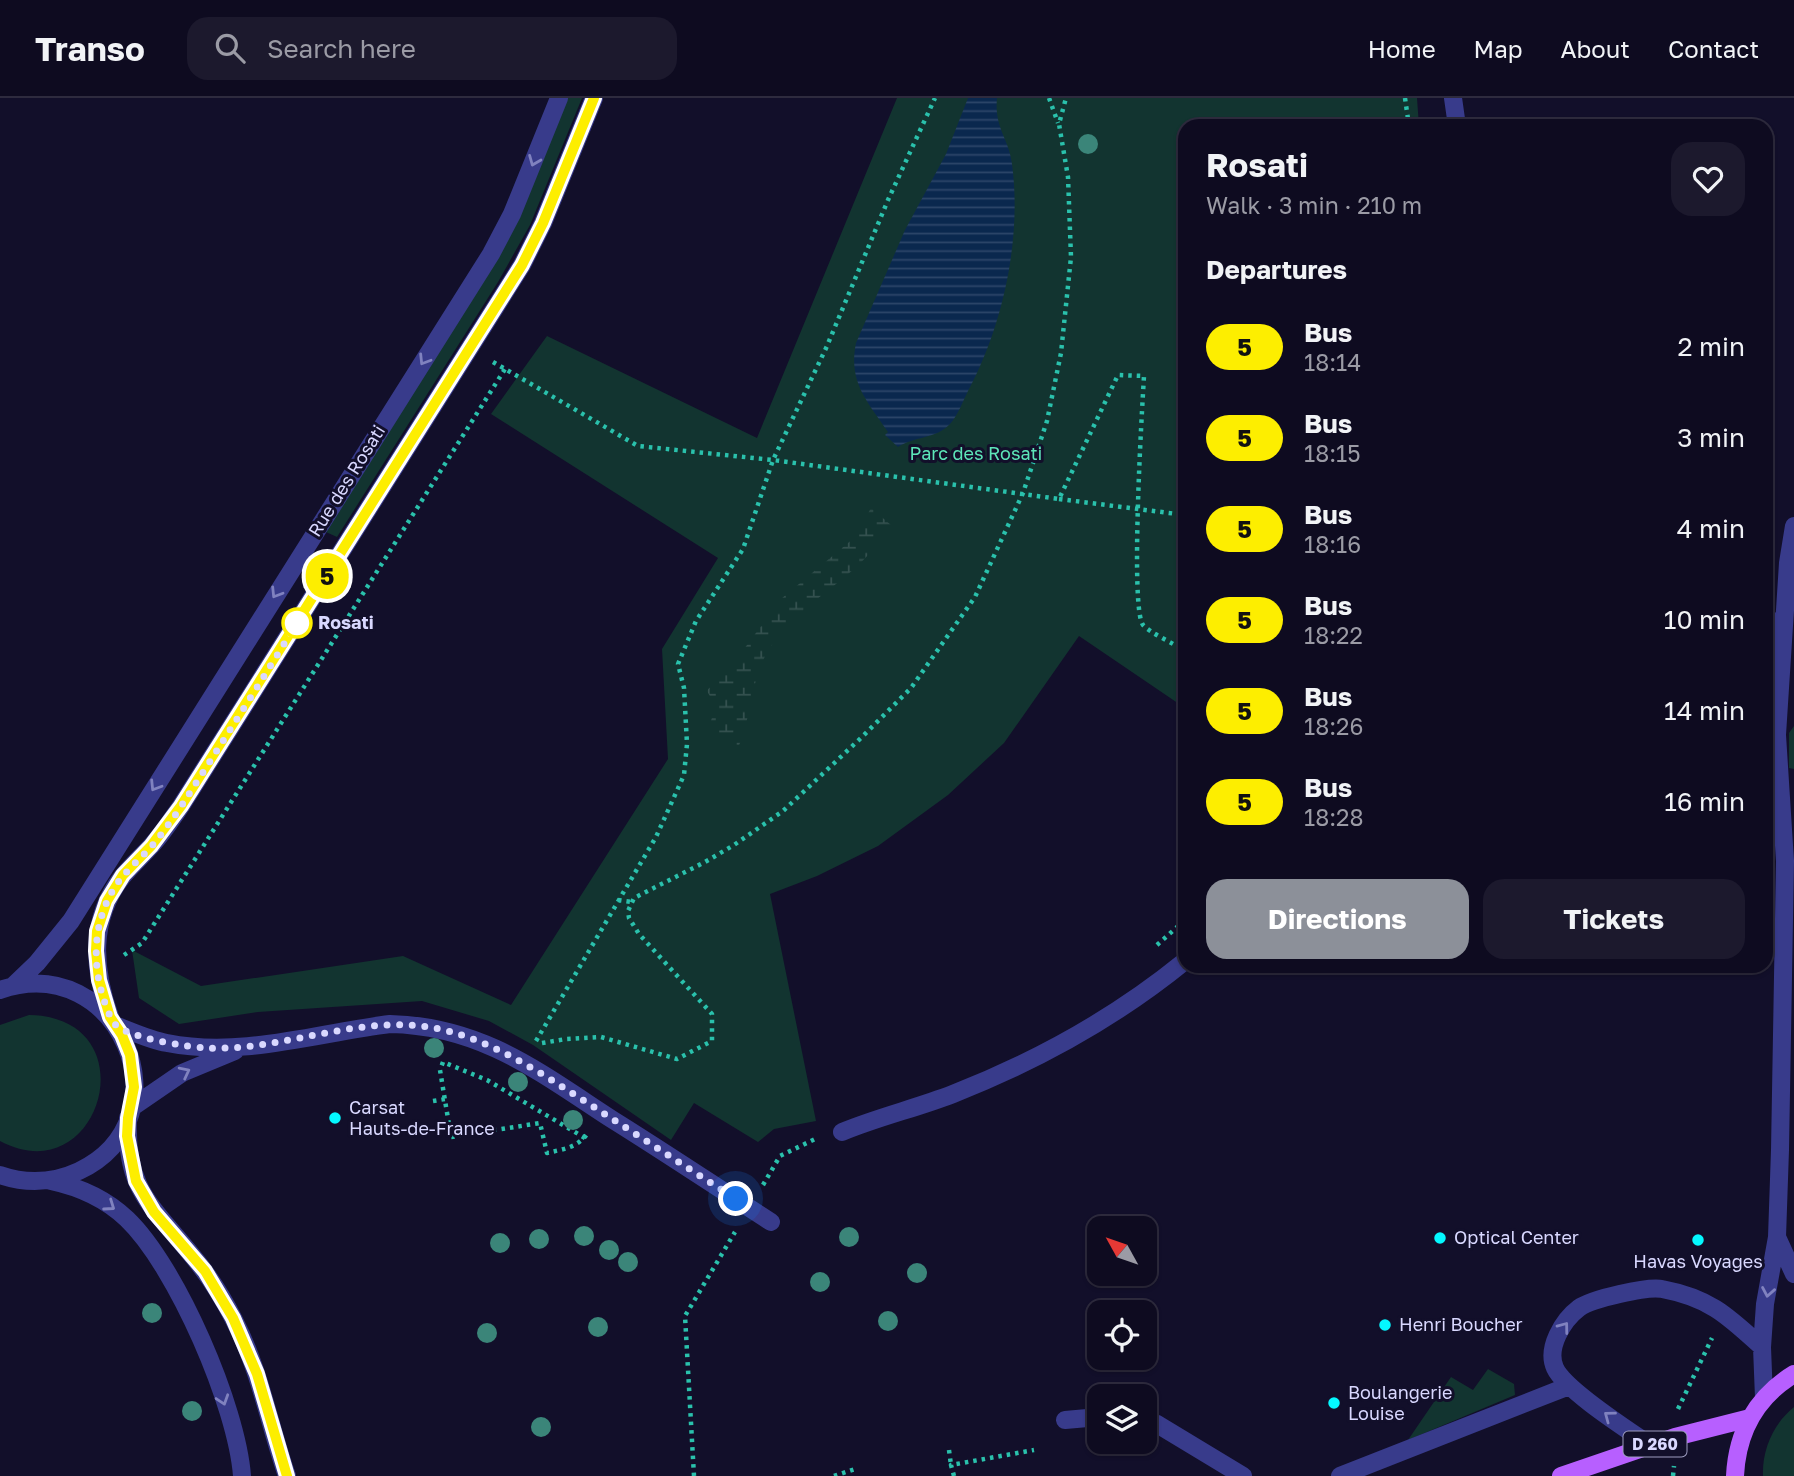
<!DOCTYPE html>
<meta charset="utf-8">
<style>
body{margin:0;font-family:"Golos Text",sans-serif;background:#1c192d;color:#f1f3f6;height:100vh;display:flex;flex-direction:column;font-size:26px;white-space:nowrap}
*{box-sizing:border-box;margin:0}
p{font-size:23px;color:#9b9ba5}
.icon{flex:none;width:38px;height:38px;fill:none;stroke:currentColor;stroke-width:2;stroke-linecap:round;stroke-linejoin:round}
.map{position:relative;flex:1;overflow:hidden}
.details{position:absolute;left:1178px;top:21px;width:595px;height:854px;display:flex;flex-direction:column;background:#0e0b20;border-radius:21px;box-shadow:0 2px 5px #0004,0 0 0 2px #2e2b3e}
.details>*{flex:none}
.badge{padding:0 14px;border-radius:23px;font-size:24px;line-height:46px}
.needle{width:46px;rotate:310deg}
.buttons{position:absolute;left:1087px;top:1118px;display:grid;gap:14px}
.buttons a{display:grid;place-items:center;width:70px;height:70px;border-radius:14px;background:#0e0b20;box-shadow:0 2px 5px #0004,0 0 0 2px #2e2b3e;font-size:35px}
.you{position:absolute;width:35px;height:35px;margin:-18px;border:5px solid #fff;border-radius:50%;background:#1a73e8;box-shadow:0 0 0 10px #1a73e833}
.map>.badge{position:absolute;translate:-50% -50%;box-shadow:0 0 0 4px #fff}
h2{padding:0 28px;font-size:26px;line-height:63px}
.round{display:grid;place-items:center;flex:none;width:74px;height:74px;border-radius:21px;background:#1c192d}
.overview{display:flex;align-items:center;justify-content:space-between;height:119px;padding:0 28px}
h1{font-size:33px;font-weight:700;line-height:52px}
.button{display:flex;gap:14px;margin-top:auto;padding:14px 28px}
.button a{flex:1;height:80px;border-radius:21px;background:#8c9099;color:#fff;font-size:28px;font-weight:700;line-height:80px;text-align:center}
.button a+a{background:#1c192d;color:#f1f3f6}
ul{padding:0;list-style:none}
li{display:flex;align-items:center;gap:21px;height:91px;padding:0 28px}
li div{flex:1}
li b{display:block;font-size:26px}
li em{font-style:normal}
li .badge{min-width:77px;font-weight:700;text-align:center}
header{display:flex;align-items:center;gap:42px;box-sizing:border-box;height:98px;padding:0 35px;background:#0e0b20;border-bottom:2px solid #2e2b3e}
header strong{font-size:33px}
nav{display:flex;gap:38px;margin-inline-start:auto;font-size:24px}
.search{width:490px;height:63px;background:#1c192d;display:flex;align-items:center;gap:18px;box-sizing:border-box;padding:0 24px;border-radius:21px;color:#9b9ba5;font-size:26px}
.map>svg:first-child{display:block}
.green{fill:#123430}
.wetland{fill:url(#wetland-marsh)}
.water{fill:url(#water-rules)}
.lines{fill:none;stroke-linecap:round;stroke-linejoin:round}
.path{stroke:#2ac1ac;stroke-width:4.5;stroke-dasharray:3.5 5;stroke-linecap:butt}
.minor{stroke:#383b8b;stroke-width:18}
.major{stroke:#b75fff;stroke-width:18}
.tree{fill:#3b8579}
.oneway{stroke:#8082bf}
.line-casing{stroke:#fff;stroke-width:16}
.line{stroke:#fdee00;stroke-width:10}
.walk{stroke:#d9d8ff;stroke-width:7;stroke-dasharray:0 12.6}
.stop-dot{fill:#fff;stroke:#fdee00;stroke-width:3.5}
.poi-dot{fill:#04f8ff;stroke:#120f2a;stroke-width:2.5}
.labels{text-anchor:middle;stroke-width:6;stroke-linejoin:round;paint-order:stroke}
.shield{fill:#120f2a;stroke:#9d9cbf;stroke-width:2}
.shield-label{font-size:16px;font-weight:bold;fill:#d9d8ff}
.park-label{font-size:18px;fill:#5de6b9;stroke:#120f2a}
.street-label{font-size:18px;fill:#d9d8ff;stroke:#120f2a}
.stop-label{font-size:18px;font-weight:bold;fill:#d9d8ff;stroke:#120f2a;text-anchor:start}
.poi-label{font-size:18px;fill:#d9d8ff;stroke:#120f2a;text-anchor:start}
</style>
<header>
<strong>Transo</strong>
<div class="search"><svg class="icon" aria-label="search" viewBox="0 0 24 24"><circle cx="10" cy="10" r="6"/><path d="M15 15l6 6"/></svg>Search here</div>
<nav><a>Home</a><a>Map</a><a>About</a><a>Contact</a></nav>
</header>
<div class="map">
<svg width="1794" height="1378" viewBox="0 0 1794 1378">
<defs>
<pattern id="wetland-marsh" width="20" height="14" patternUnits="userSpaceOnUse" patternTransform="scale(1.75)"><rect width="20" height="14" fill="#123430"/><path d="M1 5h8M5 5V1M11 12h8M15 12V8" fill="none" stroke="#34514f"/></pattern>
<pattern id="water-rules" width="6" height="5" patternUnits="userSpaceOnUse" patternTransform="scale(1.75)"><rect width="6" height="5" fill="#0a284e"/><path d="M0 2.5h6" fill="none" stroke="#2d4669"/></pattern>
</defs>
<rect width="100%" height="100%" fill="#120f2a"/>
<path class="green" d="M568 0H582L530 127 498 184 337 439 326 434 506 145Z
M897 0H1417L1419 28H1185V610L1079 538 1004 645 948 697 878 748 817 778 770 796 816 1023 774 1031 758 1044 694 1005 671 1042 533 947 489 923 422 903 258 914 179 926 139 900 132 852 201 888 403 858 511 907 668 661 662 551 718 460 491 316 547 238 757 340Z
M1794 628V671L1789 670V635Z
M29 917C151 919 101 1097 0 1043V927Z
M1488 1271 1514 1286 1515 1297 1408 1342 1451 1279 1473 1292Z
M1794 1309V1378H1763C1762 1352 1773 1326 1794 1309Z"/>
<path class="wetland" d="M871 410 891 427C883 437 876 448 868 457 836 492 793 511 768 553 750 583 752 618 738 650L706 636 716 609 707 593 719 576 730 570 781 501 854 440Z"/>
<path class="water" d="M968 0H997C994 30 1009 40 1012 66 1022 140 1003 228 968 293 963 303 958 317 950 326 936 341 915 338 898 349L885 337 888 334C867 303 848 284 856 245L905 132 946 56Z"/>
<g class="lines">
<path class="path" d="M1049 0 1058 25
M1405 0 1409 28
M493 264 638 348 773 362 1059 401 1118 277 1144 278C1142 312 1130 510 1143 527 1150 535 1175 546 1185 553
M1059 401 1185 417
M618 802 632 804
M1157 847 1185 822
M124 857 142 845 505 271
M536 943 656 739 684 677 687 646 684 590 678 566 696 523 743 451 773 362 827 248 888 102 935 0
M542 945 566 941 601 939 677 961 712 943V916L639 836 629 820 628 813 634 800 705 764 734 747 783 713 862 639 911 590 975 499 1023 395 1047 323 1061 255 1071 159 1068 79 1059 26 1066 0
M433 1003 445 1001
M585 1040 487 982 443 964 440 972 451 1039 540 1025 547 1055C563 1051 577 1050 587 1036
M763 1087 780 1058 817 1040
M1678 1311 1712 1240
M949 1352 951 1367
M694 1378 685 1218 735 1134
M834 1378 855 1371
M954 1378 951 1367 1034 1352
M1673 1378 1674 1368"/>
<path class="minor" d="M1453 0 1457 28
M1766 523 1784 524
M13 888 37 865 71 823 491 156 512 116 559 0
M0 892C119 851 190 1020 79 1073 53 1085 26 1086 0 1077
M110 919C93 871 89 822 122 779 131 768 142 758 152 747 163 735 172 721 181 708L522 167 543 125 594 0
M117 928C133 934 150 942 167 945 241 960 317 935 390 926 482 928 539 974 613 1022 666 1055 718 1090 771 1124
M131 1010 182 975 235 953
M128 1020C125 1090 150 1106 190 1155 207 1175 222 1198 234 1222 260 1272 269 1326 287 1378
M842 1034C878 1019 917 1010 953 996 1037 963 1115 920 1185 863
M51 1083C79 1089 106 1101 127 1121 177 1169 237 1309 242 1378
M1777 1139 1794 1176
M1764 1300 1762 1249 1765 1206 1777 1139 1780 1052 1785 763 1777 637 1788 465 1794 428
M1144 1321 1157 1326 1243 1378
M1065 1322 1099 1319
M1650 1347C1628 1332 1565 1292 1555 1270 1546 1250 1563 1222 1579 1210 1591 1201 1648 1188 1662 1191 1710 1200 1728 1218 1762 1249
M1340 1378 1569 1288"/>
<path class="major" d="M1561 1378 1675 1339 1750 1320
M1735 1378C1737 1335 1756 1299 1794 1276"/>
</g>
<g class="tree">
<circle cx="1088" cy="46" r="10"/>
<circle cx="434" cy="950" r="10"/>
<circle cx="518" cy="984" r="10"/>
<circle cx="573" cy="1022" r="10"/>
<circle cx="584" cy="1138" r="10"/>
<circle cx="849" cy="1139" r="10"/>
<circle cx="539" cy="1141" r="10"/>
<circle cx="500" cy="1145" r="10"/>
<circle cx="609" cy="1152" r="10"/>
<circle cx="628" cy="1164" r="10"/>
<circle cx="917" cy="1175" r="10"/>
<circle cx="820" cy="1184" r="10"/>
<circle cx="152" cy="1215" r="10"/>
<circle cx="888" cy="1223" r="10"/>
<circle cx="598" cy="1229" r="10"/>
<circle cx="487" cy="1235" r="10"/>
<circle cx="192" cy="1313" r="10"/>
<circle cx="541" cy="1329" r="10"/>
</g>
<defs><path id="oneway-chevron" d="M-2-3.5L2.5 0L-2 3.5" fill="none" stroke-width="1.6" stroke-linecap="round" stroke-linejoin="round" transform="scale(1.75)"/></defs>
<g class="oneway">
<use href="#oneway-chevron" transform="translate(534 63) rotate(112)"/>
<use href="#oneway-chevron" transform="translate(424 262) rotate(122)"/>
<use href="#oneway-chevron" transform="translate(276 495) rotate(122)"/>
<use href="#oneway-chevron" transform="translate(155 688) rotate(122)"/>
<use href="#oneway-chevron" transform="translate(185 974) rotate(-27)"/>
<use href="#oneway-chevron" transform="translate(110 1108) rotate(35)"/>
<use href="#oneway-chevron" transform="translate(1768 1194) rotate(100)"/>
<use href="#oneway-chevron" transform="translate(1564 1229) rotate(-53)"/>
<use href="#oneway-chevron" transform="translate(223 1302) rotate(72)"/>
<use href="#oneway-chevron" transform="translate(1609 1318) rotate(-143)"/>
</g>
<g class="lines">
<g class="line-casing">
<path id="line" d="M287 1378 257 1276 233 1220 205 1173 154 1114 136 1083 127 1038 128 1020 134 989 130 957 122 937 110 919 99 882 96 853 97 833 107 803 123 777 151 748 181 708 522 167 543 125 594 0"/>
</g>
<use href="#line" class="line"/>
<path class="walk" d="M297 525C262 582 220 648 182 707 172 722 162 736 151 749 138 763 123 775 113 792 92 828 92 870 106 908 109 915 111 923 117 928 135 941 183 948 205 950 283 954 361 914 439 931 494 943 539 974 586 1004 636 1036 686 1069 736 1101"/>
</g>
<circle class="stop-dot" cx="297" cy="525" r="14"/>
<g class="poi-dot">
<circle cx="335" cy="1020" r="7"/>
<circle cx="1440" cy="1140" r="7"/>
<circle cx="1698" cy="1142" r="7"/>
<circle cx="1385" cy="1227" r="7"/>
<circle cx="1334" cy="1305" r="7"/>
</g>
<g class="labels">
<rect class="shield" x="1623.5" y="1333.5" width="63" height="25" rx="5"/>
<g class="shield-label">
<text x="1655" y="1352">D 260</text>
</g>
<g class="park-label">
<text x="976" y="362">Parc des Rosati</text>
</g>
<g class="street-label">
<text transform="translate(347 383) rotate(-58)" y="6">Rue des Rosati</text>
</g>
<g class="stop-label">
<text x="318" y="531">Rosati</text>
</g>
<g class="poi-label">
<text x="349" y="1016">Carsat<tspan x="349" dy="21">Hauts-de-France</tspan></text>
<text x="1454" y="1146">Optical Center</text>
<text x="1698" y="1170" text-anchor="middle">Havas Voyages</text>
<text x="1399" y="1233">Henri Boucher</text>
<text x="1348" y="1301">Boulangerie<tspan x="1348" dy="21">Louise</tspan></text>
</g>
</g>
</svg>
<div class="buttons">
<a><svg class="needle" viewBox="-14 -14 28 28"><path d="M0-13l5 13h-10z" fill="#e53935"/><path d="M0 13l5-13h-10z" fill="#9b9ba5"/></svg></a>
<a><svg class="icon" aria-label="locate" viewBox="0 0 24 24"><circle cx="12" cy="12" r="6"/><path d="M12 2v4M12 18v4M2 12h4M18 12h4"/></svg></a>
<a><svg class="icon" aria-label="layers" viewBox="0 0 24 24"><path d="M12 4l9 5-9 5-9-5zM3 14l9 5 9-5"/></svg></a>
</div>
<div class="you" style="left:736px;top:1101px"></div>
<b class="badge" style="left:327px;top:478px;background:#fdee00;color:#111">5</b>
<section class="details">
<div class="overview"><div><h1>Rosati</h1><p>Walk · 3 min · 210 m</p></div><a class="round"><svg class="icon" aria-label="heart" viewBox="0 0 24 24"><path d="M12 20l-8-8c-3-5 5-10 8-4 3-6 11-1 8 4z"/></svg></a></div>
<h2>Departures</h2>
<ul>
<li><span class="badge" style="background:#fdee00;color:#111">5</span><div><b>Bus</b><p>18:14</p></div><em>2 min</em></li>
<li><span class="badge" style="background:#fdee00;color:#111">5</span><div><b>Bus</b><p>18:15</p></div><em>3 min</em></li>
<li><span class="badge" style="background:#fdee00;color:#111">5</span><div><b>Bus</b><p>18:16</p></div><em>4 min</em></li>
<li><span class="badge" style="background:#fdee00;color:#111">5</span><div><b>Bus</b><p>18:22</p></div><em>10 min</em></li>
<li><span class="badge" style="background:#fdee00;color:#111">5</span><div><b>Bus</b><p>18:26</p></div><em>14 min</em></li>
<li><span class="badge" style="background:#fdee00;color:#111">5</span><div><b>Bus</b><p>18:28</p></div><em>16 min</em></li>
</ul>
<div class="button"><a>Directions</a><a>Tickets</a></div>
</section>
</div>
